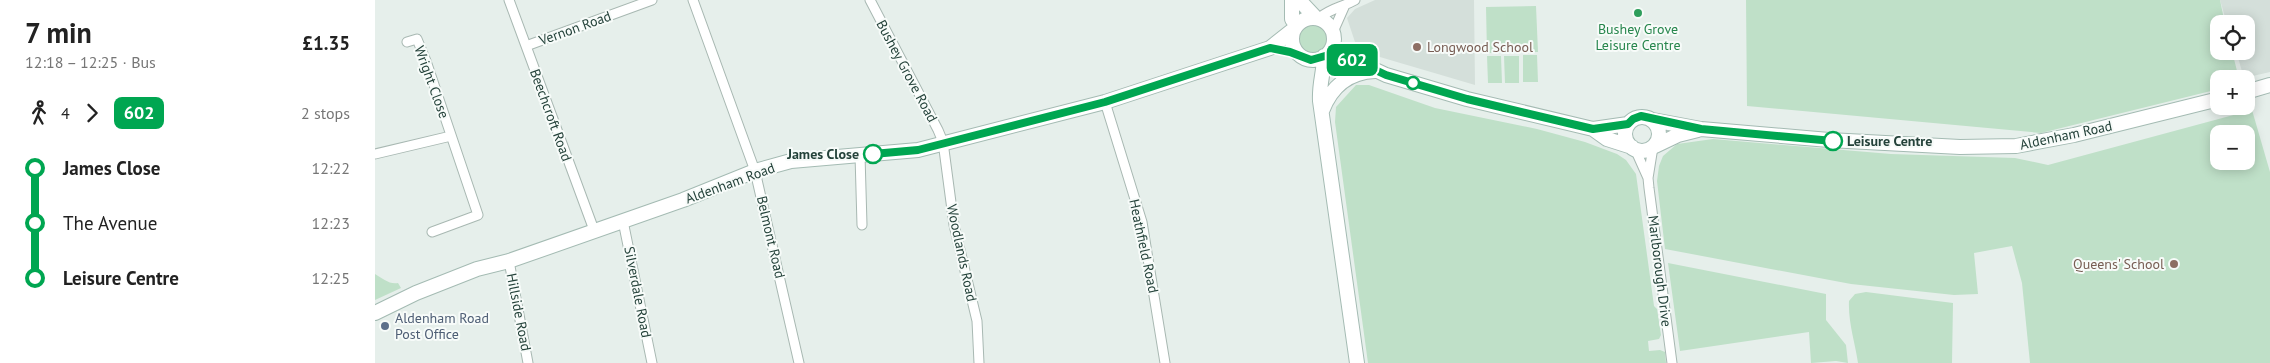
<!DOCTYPE html>
<meta charset="utf-8">
<style>
body{margin:0;font-family:"PT Sans",sans-serif;background:#f2f2f2;color:#222;height:100vh;display:flex;flex-direction:column;font-size:19px;white-space:nowrap}
*{box-sizing:border-box;margin:0}
p{font-size:16px;color:#767676}
.icon{flex:none;width:28px;height:28px;fill:none;stroke:currentColor;stroke-width:2;stroke-linecap:round;stroke-linejoin:round}
.map{position:relative;flex:1;overflow:hidden}
.sheet{display:flex;flex-direction:column;background:#fff;width:375px}
.sheet>*{flex:none}
.badge{padding:0 10px;border-radius:8px;font-size:18px;line-height:32px}
.fabs{position:absolute;left:1835px;top:15px;display:grid;gap:10px}
.fabs a{display:grid;place-items:center;width:45px;height:45px;border-radius:10px;background:#fff;box-shadow:0 2px 12px #0003;font-size:25px}
.map>.badge{position:absolute;translate:-50% -50%;box-shadow:0 0 0 2px #fff}
.legs{display:flex;align-items:center;gap:8px;height:55px;padding:0 25px;font-size:16px}
.legs p{margin-inline-start:auto}
.head{display:flex;align-items:center;justify-content:space-between;height:85px;padding:0 25px}
h1{font-size:28px;font-weight:800;line-height:38px}
ul{padding:0 25px;list-style:none}
li{display:flex;align-items:center;gap:18px;height:55px;font-size:19px}
li i{display:grid;place-items:center;width:8px;height:100%;margin:0 6px;background:currentColor}
li i::after{content:'';width:12px;height:12px;margin:-6px;border:4px solid;border-radius:50%;background:#fff}
li p{margin-inline-start:auto}
li:first-child i{background:linear-gradient(#0000 50%,currentColor 0)}
li:last-child i{background:linear-gradient(currentColor 50%,#0000 0)}
main{display:flex;flex:1;min-height:0}
.map>svg:first-child{display:block}
.built{fill:#d4dfda}
.green{fill:#bfe0c8;fill-rule:evenodd}
.lines{fill:none;stroke-linecap:round;stroke-linejoin:round}
.street-casing{stroke:#a8b8b2;stroke-width:11}
.secondary-casing{stroke:#a4bbb3;stroke-width:16}
.street{stroke:#fff;stroke-width:9}
.secondary{stroke:#fff;stroke-width:14}
.line-1-casing{stroke:#fff;stroke-width:11}
.line-1{stroke:#00a651;stroke-width:8}
.leisure-dot{fill:#2e9e5b;stroke:#f7fbf9;stroke-width:2}
.education-dot{fill:#8d6e63;stroke:#f7fbf9;stroke-width:2}
.stop-1-dot{fill:#fff;stroke:#00a651;stroke-width:2.5}
.service-dot{fill:#5c6f8a;stroke:#f7fbf9;stroke-width:2}
.labels{text-anchor:middle;stroke-width:4;stroke-linejoin:round;paint-order:stroke}
.street-label{font-size:14px;fill:#24423a;stroke:#f7fbf9}
.leisure-label{font-size:14px;fill:#27864d;stroke:#f7fbf9}
.education-label{font-size:14px;fill:#785e54;stroke:#f7fbf9;text-anchor:start}
.stop-label{font-size:14px;font-weight:bold;fill:#24423a;stroke:#f7fbf9;text-anchor:start}
.service-label{font-size:14px;fill:#4e5e75;stroke:#f7fbf9;text-anchor:start}
</style>
<main>
<section class="sheet">
<div class="head"><div><h1>7 min</h1><p>12:18 – 12:25 · Bus</p></div><b>£1.35</b></div>
<div class="legs"><svg class="icon" aria-label="walk" viewBox="0 0 24 24"><circle cx="13" cy="4" r="2"/><path d="M13 8l-2 6 4 7M11 14l-3 7M7 12l3-4h3l4 4"/></svg>4<svg class="icon" aria-label="forward" viewBox="0 0 24 24"><path d="M9 5l7 7-7 7"/></svg><b class="badge" style="background:#00a651;color:#fff">602</b><p>2 stops</p></div>
<ul>
<li><i style="color:#00a651"></i><b>James Close</b><p>12:22</p></li>
<li><i style="color:#00a651"></i><span>The Avenue</span><p>12:23</p></li>
<li><i style="color:#00a651"></i><b>Leisure Centre</b><p>12:25</p></li>
</ul>
</section>
<div class="map">
<svg width="1895" height="363" viewBox="0 0 1895 363">
<rect width="100%" height="100%" fill="#e6efeb"/>
<path class="built" d="M1000 0H1099L1100 85 988 52 980 42 972 18 980 9Z
M1845 0H1895V72L1869 78 1861 51H1871V24H1852Z"/>
<path class="green" d="M1371 0H1845L1850 24H1844V51H1857L1864 79H1844V89L1666 133 1372 106Z
M1161 6 1163 52 1112 53 1111 7Z
M920 40a16 16 0 1 1 32 0a16 16 0 1 1-32 0Z
M1148 55H1162L1163 82H1148Z
M1112 56H1126L1127 83H1113Z
M1129 56H1144V83H1130Z
M981 85H994L1060 108 1162 129 1210 142 1242 154 1251 160 1261 174 1279 306 1282 309 1286 335 1284 339 1273 341 1274 351 1285 350 1290 352 1291 363H993L960 122 961 107Z
M1877 110 1895 172V363H1655L1647 283 1637 246 1599 253 1603 294 1579 295 1476 284 1290 249 1282 181 1284 166 1288 156 1302 144 1338 139 1516 154 1640 158 1673 165ZM1844 134H1871V161H1844Z
M1293 263 1451 294V320L1471 345 1473 363 1461 361 1436 363 1434 332 1305 351Z
M0 274C7 278 15 285 23 283L26 288 0 300Z
M1491 292 1578 303 1577 363H1483C1480 342 1473 322 1474 301L1480 294Z"/>
<g class="lines">
<g class="street-casing">
<path id="street" d="M134 0 219 230
M318 0 380 171 424 363
M495 0 563 130 568 142 579 225 602 321 604 363
M944 18C958 7 966 8 980 0
M958 32 970 5
M32 42 42 39 51 61 103 215 57 232
M151 46 277 0
M730 102 767 222 790 363
M1278 147 1273 178 1274 188 1297 363
M1260 149 1273 178
M0 154 76 136
M485 155 487 225
M248 221 277 363
M134 261 153 363"/>
</g>
<g class="secondary-casing">
<path id="secondary" d="M917 0V19L921 25
M924 0 941 18
M917 39a21 21 0 1 1 42 0a21 21 0 1 1-42 0Z
M949 56C949 73 944 83 945 101L982 363
M950 56 979 60 1011 75 1092 99 1218 129 1253 124
M1871 92 1895 85
M947 111C956 87 974 72 1000 71
M1250 134a17 17 0 1 1 34 0a17 17 0 1 1-34 0Z
M1278 120 1326 129 1454 140 1585 147 1641 146 1699 135 1844 99
M1218 129 1232 139 1257 147
M1280 146 1303 135 1323 130
M0 313 41 293 102 269 134 261 308 200 380 171 416 161 543 150 730 102 895 48 919 29"/>
</g>
<use href="#street" class="street"/>
<use href="#secondary" class="secondary"/>
</g>
<g class="lines">
<g class="line-1-casing">
<path id="line-1" d="M498 154 543 150 730 102 895 48 915 52 936 60 950 56 979 60 1011 75 1092 99 1218 129 1253 124 1258 119 1266 116 1326 129 1458 141"/>
</g>
<use href="#line-1" class="line-1"/>
</g>
<circle class="leisure-dot" cx="1263" cy="13" r="5"/>
<g class="education-dot">
<circle cx="1042" cy="47" r="5"/>
<circle cx="1799" cy="264" r="5"/>
</g>
<g class="stop-1-dot">
<circle cx="1038" cy="83" r="6"/>
<circle cx="1458" cy="141" r="9"/>
<circle cx="498" cy="154" r="9"/>
</g>
<circle class="service-dot" cx="10" cy="326" r="5"/>
<g class="labels">
<g class="street-label">
<text transform="translate(200 28) rotate(-20)" y="5">Vernon Road</text>
<text transform="translate(532 71) rotate(62)" y="5">Bushey Grove Road</text>
<text transform="translate(57 82) rotate(70)" y="5">Wright Close</text>
<text transform="translate(176 115) rotate(70)" y="5">Beechcroft Road</text>
<text transform="translate(1691 135) rotate(-12)" y="5">Aldenham Road</text>
<text transform="translate(355 183) rotate(-20)" y="5">Aldenham Road</text>
<text transform="translate(396 237) rotate(77)" y="5">Belmont Road</text>
<text transform="translate(769 246) rotate(78)" y="5">Heathfield Road</text>
<text transform="translate(587 253) rotate(78)" y="5">Woodlands Road</text>
<text transform="translate(1285 271) rotate(83)" y="5">Marlborough Drive</text>
<text transform="translate(263 292) rotate(79)" y="5">Silverdale Road</text>
<text transform="translate(144 312) rotate(79)" y="5">Hillside Road</text>
</g>
<g class="leisure-label">
<text x="1263" y="34">Bushey Grove<tspan x="1263" dy="16">Leisure Centre</tspan></text>
</g>
<g class="education-label">
<text x="1052" y="52">Longwood School</text>
<text x="1789" y="269" text-anchor="end">Queens' School</text>
</g>
<g class="stop-label">
<text x="1472" y="146">Leisure Centre</text>
<text x="484" y="159" text-anchor="end">James Close</text>
</g>
<g class="service-label">
<text x="20" y="323">Aldenham Road<tspan x="20" dy="16">Post Office</tspan></text>
</g>
</g>
</svg>
<div class="fabs">
<a><svg class="icon" aria-label="locate" viewBox="0 0 24 24"><circle cx="12" cy="12" r="6"/><path d="M12 2v4M12 18v4M2 12h4M18 12h4"/></svg></a>
<a>+</a>
<a>−</a>
</div>
<b class="badge" style="left:977px;top:60px;background:#00a651;color:#fff">602</b>
</div>
</main>
